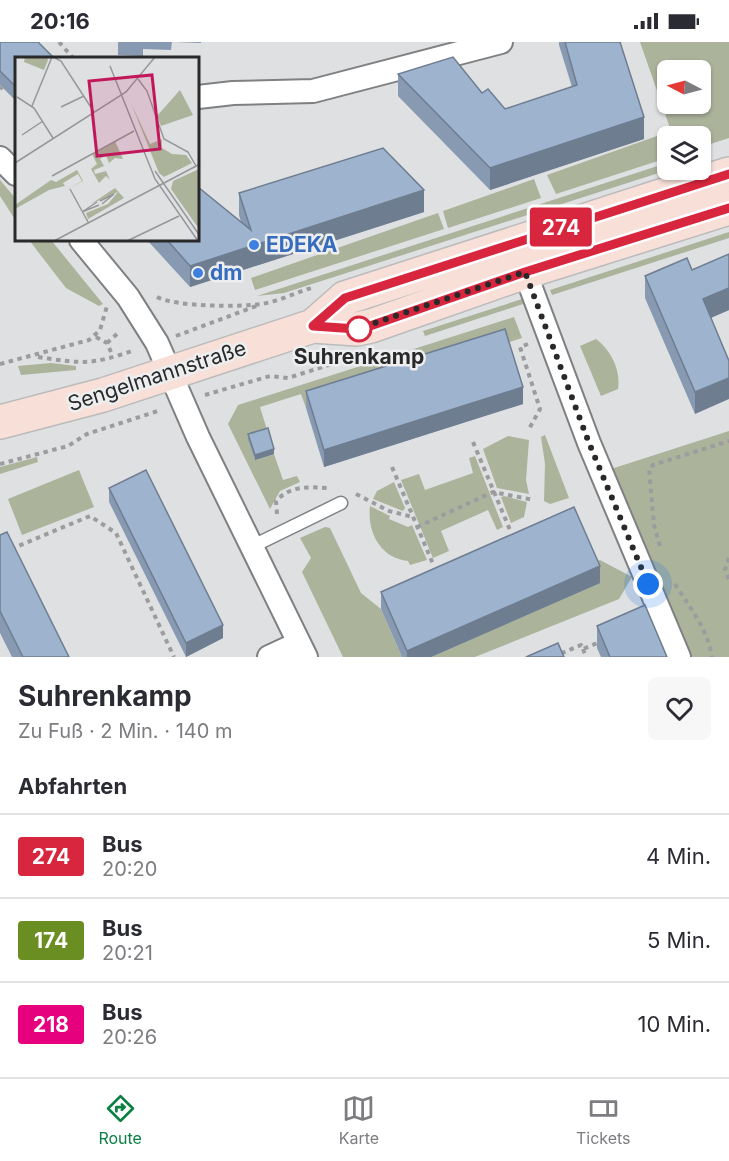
<!DOCTYPE html>
<html lang="de">
<meta charset="utf-8">
<style>
body{margin:0;font-family:Inter,sans-serif;background:#f7f7f7;color:#2b2b33;height:100vh;display:flex;flex-direction:column;font-size:22px;white-space:nowrap}
*{box-sizing:border-box;margin:0}
p{font-size:20px;color:#7c7c81}
.icon{flex:none;width:33px;height:33px;fill:none;stroke:currentColor;stroke-width:2;stroke-linecap:round;stroke-linejoin:round}
.map{position:relative;height:615px;overflow:hidden}
.side{display:flex;flex-direction:column;background:#fff;flex:1}
.side>*{flex:none}
.badge{padding:0 12px;border-radius:4px;font-size:21px;line-height:39px}
.needle{width:39px;rotate:276deg}
.buttons{position:absolute;left:657px;top:18px;display:grid;gap:12px}
.buttons a{display:grid;place-items:center;width:54px;height:54px;border-radius:9px;background:#fff;box-shadow:0 2px 4px #0004;font-size:30px}
.you{position:absolute;width:30px;height:30px;margin:-15px;border:4px solid #fff;border-radius:50%;background:#1a73e8;box-shadow:0 0 0 9px #1a73e833}
.map>.badge{position:absolute;translate:-50% -50%;box-shadow:0 0 0 3px #fff}
h2{padding:0 18px;font-size:22px;line-height:54px}
.round{display:grid;place-items:center;flex:none;width:63px;height:63px;border-radius:9px;background:#f7f7f7}
.summary{display:flex;align-items:center;justify-content:space-between;height:102px;padding:0 18px}
h1{font-size:28px;font-weight:700;line-height:45px}
ul{padding:0;list-style:none}
li{display:flex;align-items:center;gap:18px;height:84px;padding:0 18px;border-top:2px solid #e1e1e2}
li div{flex:1}
li b{display:block;font-size:22px}
li em{font-style:normal}
li .badge{min-width:66px;font-weight:700;text-align:center}
.status{display:flex;justify-content:space-between;align-items:center;height:42px;padding:0 30px;background:#fff;direction:ltr}
.status svg{height:16px;fill:currentColor}
.tabs{display:flex;justify-content:space-around;align-items:center;height:84px;border-top:2px solid #e1e1e2;background:#fff;font-size:16px;color:#7c7c81}
.tabs a{display:grid;justify-items:center;gap:3px}
.tabs .selected{color:#0b8043}
.map>svg:first-child{display:block}
.green{fill:#acb39b;fill-rule:evenodd}
.lines{fill:none;stroke-linecap:round;stroke-linejoin:round}
.lane-casing{stroke:#7f8082;stroke-width:15}
.street-casing{stroke:#7f8082;stroke-width:26}
.primary-casing{stroke:#bbb;stroke-width:36}
.path{stroke:#9c9c9e;stroke-width:4;stroke-dasharray:4.5 4.5;stroke-linecap:butt}
.lane{stroke:#fff;stroke-width:12}
.street{stroke:#fff;stroke-width:22}
.primary{stroke:#f8e0d9;stroke-width:33}
.wall{fill:#879ab1}
.shaded-wall{fill:#6e7d90}
.building{fill:#9db3ce;stroke:#6e7d90;stroke-width:1.5}
.line-casing{stroke:#fff;stroke-width:14}
.line{stroke:#d7263d;stroke-width:9}
.walk{stroke:#29292a;stroke-width:6;stroke-dasharray:0 10.8}
.shop-dot{fill:#3f7fe0;stroke:#edeeef;stroke-width:2}
.stop-dot{fill:#fff;stroke:#d7263d;stroke-width:3}
.labels{text-anchor:middle;stroke-width:5;stroke-linejoin:round;paint-order:stroke}
.shop-label{font-size:21px;font-weight:bold;fill:#366cbe;stroke:#edeeef;text-anchor:start}
.stop-label{font-size:21px;font-weight:bold;fill:#29292a;stroke:#edeeef}
.street-label{font-size:21px;fill:#29292a;stroke:#edeeef}
.inset-road{fill:none;stroke:#969798;stroke-width:1.5}
.view{fill:#c2185b;fill-opacity:0.15;stroke:#c2185b;stroke-width:3}
.inset-edge{fill:none;stroke:#29292a;stroke-width:3}
</style>
<div class="status"><b>20:16</b><svg viewBox="0 0 49 12"><path d="M0 12V9h3v3zM5 12V6h3v6zM10 12V3h3v9zM15 12V0h3v12zM26 1h20v11H26zM47 4h2v5h-2z"/></svg></div>
<div class="map">
<svg width="729" height="615" viewBox="0 0 729 615">
<rect width="100%" height="100%" fill="#dfe0e2"/>
<path class="green" d="M640 0H729V96L701 105 700 94H668L667 116 556 152 547 133 671 89ZM700 28V62H668V28Z
M667 121 668 128 284 251 257 254Z
M534 137 541 156 448 186 443 169Z
M0 138 16 157V179L0 154Z
M438 171 444 187 255 248 251 236Z
M729 190V196L552 253 550 248Z
M29 198H51L103 262 99 264 66 246Z
M522 257 523 262 425 294 423 289Z
M514 275 522 296 306 366 301 352 260 365 268 391 255 418 274 412 283 438 297 434 300 440 280 449 270 467 228 382 238 363Z
M596 297C611 308 621 328 618 347L601 354 580 304Z
M51 321 76 324V328L21 333 18 324Z
M729 389V615H689L608 428Z
M545 393 569 456 550 462 544 459 545 422 541 395Z
M508 394 529 398 526 438 529 452 497 446 483 407Z
M475 414 503 485 497 488 488 468 441 489 449 509 433 516 401 438 419 432 425 448 473 431 469 416Z
M37 415 38 420 0 432V425Z
M79 428 94 465 22 493 8 457Z
M394 440 405 466 403 469 373 457 377 449Z
M504 454 527 460 524 475 511 481 501 455Z
M370 464 390 474 389 477 408 485 412 483 427 518 410 523 408 519C380 516 367 490 370 464Z
M325 485 330 486 361 551 381 567 402 615H343L302 530 311 516 300 496Z
M600 518 632 535 619 557 475 615H431L599 541 591 521Z"/>
<g class="lines">
<g class="lane-casing">
<path id="lane" d="M253 504 341 461"/>
</g>
<g class="street-casing">
<path id="street" d="M198 55 233 51 313 49 501 0
M0 116 16 132
M81 198 128 255 157 301 198 395 306 615
M525 230 589 401 679 615
M269 615 299 601"/>
</g>
<g class="primary-casing">
<path id="primary" d="M313 284 345 256 729 132
M0 380 103 353 313 284 357 287 371 284 525 230 729 166"/>
</g>
<path class="path" d="M59 0 73 16
M0 47 2 45
M157 255C175 265 241 265 262 262 279 259 295 251 311 246
M176 294 259 263
M96 295 107 301 111 310
M107 301 118 291
M528 302 520 305 540 367 529 387
M38 315C84 322 91 323 135 308
M0 322 89 298 100 288 107 264
M205 353 270 334 288 336 351 316
M473 400 510 488
M0 422 68 404 87 392 161 368
M392 425 433 522
M356 452 389 469 413 475
M277 472 276 459C291 443 308 445 329 446
M417 485 493 450 534 458
M660 504 654 483 649 427 653 423 729 399
M11 507 90 474 116 491 174 615
M729 516 725 528 729 538
M675 542C690 566 707 586 712 615
M583 607 586 615
M553 615 581 603 583 607 600 600"/>
<use href="#lane" class="lane"/>
<use href="#street" class="street"/>
<use href="#primary" class="primary"/>
</g>
<path class="wall" d="M0 0 16 16V59L0 43Z
M118 0H201V1L172 0 171 8 143 7V14L118 13Z
M559 0H620L644 97 490 148 398 54V32L505 67 572 45 559 3Z
M239 151 424 170 190 245 147 198H198L241 180 239 173Z
M692 228 729 268 711 276 695 372 645 256V234Z
M306 349 523 362 324 425 306 366Z
M248 392 274 412 255 418 248 397Z
M109 446 223 596 186 615 109 460Z
M0 493 69 615H12L0 591Z
M600 541 431 615H402L381 567V550Z
M597 584 667 615H601L597 606Z"/>
<path class="shaded-wall" d="M644 75V97L490 148V126Z
M424 148V170L190 245V224Z
M729 246V268L703 279V257Z
M729 336V357L695 372V350Z
M523 345V362L324 425V408Z
M274 407V412L255 418V413Z
M600 524V541L431 615H407V609Z
M223 583V596L186 615V601Z"/>
<path class="building" d="M0 0H38L54 16H16V45L0 29Z
M565 0H620L644 75 490 126 398 32 453 15 482 51 488 47 505 67 577 43Z
M383 106 424 148 190 224 167 198H198V145L251 188 239 151Z
M729 212V246L703 257 729 319V336L695 350 645 234 687 216 692 228Z
M505 287 523 345 324 408 306 349Z
M268 386 274 407 255 413 248 392Z
M146 428 223 583 186 601 109 446Z
M574 465 600 524 407 609 381 550Z
M7 490 69 615H23L0 569V493Z
M645 563 667 615H610L597 584Z
M558 601 564 615H526Z"/>
<g class="lines">
<g class="line-casing">
<path id="line" d="M729 132 345 256 313 284 357 287 370 284 525 230 729 166"/>
</g>
<use href="#line" class="line"/>
<path class="walk" d="M359 287H357L525 230 589 401 648 542"/>
</g>
<g class="shop-dot">
<circle cx="254" cy="203" r="6"/>
<circle cx="198" cy="231" r="6"/>
</g>
<circle class="stop-dot" cx="359" cy="287" r="12"/>
<g class="labels">
<g class="shop-label">
<text x="266" y="210">EDEKA</text>
<text x="210" y="238">dm</text>
</g>
<g class="stop-label">
<text x="359" y="322">Suhrenkamp</text>
</g>
<g class="street-label">
<text transform="translate(157 334) rotate(-18)" y="7">Sengelmannstraße</text>
</g>
</g>
<g transform="translate(15 15)">
<rect width="184" height="184" fill="#dfe0e2"/>
<path d="M10 0H32L33 3 29 13 9 5ZM165 33 178 58 146 69 142 59ZM116 46 135 87 147 82V91L157 97 171 98 177 106 149 120 144 116ZM100 84 108 102 100 101 94 106 91 98 85 102 89 109 79 113 80 117 91 114 95 123 91 119 84 126 76 112 82 107 77 97ZM184 112V172L156 132 158 124ZM62 113 68 124 51 133 67 124 63 117 48 126 50 129 34 133 0 152V148L36 123 41 125ZM100 131 109 141 73 162 71 156 93 147 103 135 76 147Z" fill="#acb39b"/>
<path class="inset-road" d="M38 0 46 4 79 55M95 9 140 122 183 184M123 22 132 34 149 82 173 95 181 109M2 40 19 51 38 81M17 49 37 0M46 50 69 39M7 78 28 64M0 106 111 35 140 0M140 114 185 179M37 119 119 74M55 132 73 165M85 144 99 137 87 147M82 145 67 155 84 148M39 184 185 107M112 184 164 159"/>
<path class="view" d="M137 18 145 92 82 99 74 24Z"/>
<rect width="184" height="184" class="inset-edge"/>
</g>
</svg>
<div class="buttons">
<a><svg class="needle" viewBox="-14 -14 28 28"><path d="M0-13l5 13h-10z" fill="#e53935"/><path d="M0 13l5-13h-10z" fill="#7c7c81"/></svg></a>
<a><svg class="icon" aria-label="layers" viewBox="0 0 24 24"><path d="M12 4l9 5-9 5-9-5zM3 14l9 5 9-5"/></svg></a>
</div>
<div class="you" style="left:648px;top:542px"></div>
<b class="badge" style="left:561px;top:185px;background:#d7263d;color:#fff">274</b>
</div>
<section class="side">
<div class="summary"><div><h1>Suhrenkamp</h1><p>Zu Fuß · 2 Min. · 140 m</p></div><a class="round"><svg class="icon" aria-label="heart" viewBox="0 0 24 24"><path d="M12 20l-8-8c-3-5 5-10 8-4 3-6 11-1 8 4z"/></svg></a></div>
<h2>Abfahrten</h2>
<ul>
<li><span class="badge" style="background:#d7263d;color:#fff">274</span><div><b>Bus</b><p>20:20</p></div><em>4 Min.</em></li>
<li><span class="badge" style="background:#6b8e23;color:#fff">174</span><div><b>Bus</b><p>20:21</p></div><em>5 Min.</em></li>
<li><span class="badge" style="background:#e6007e;color:#fff">218</span><div><b>Bus</b><p>20:26</p></div><em>10 Min.</em></li>
</ul>
</section>
<nav class="tabs">
<a class="selected"><svg class="icon" aria-label="directions" viewBox="0 0 24 24"><path d="M12 3l9 9-9 9-9-9zM9 14v-3h6M13 9l2 2-2 2"/></svg>Route</a>
<a><svg class="icon" aria-label="map" viewBox="0 0 24 24"><path d="M3 6l6-2 6 2 6-2v14l-6 2-6-2-6 2zM9 4v14M15 6v14"/></svg>Karte</a>
<a><svg class="icon" aria-label="tickets" viewBox="0 0 24 24"><path d="M3 7h18v10H3zM15 7v10"/></svg>Tickets</a>
</nav>
